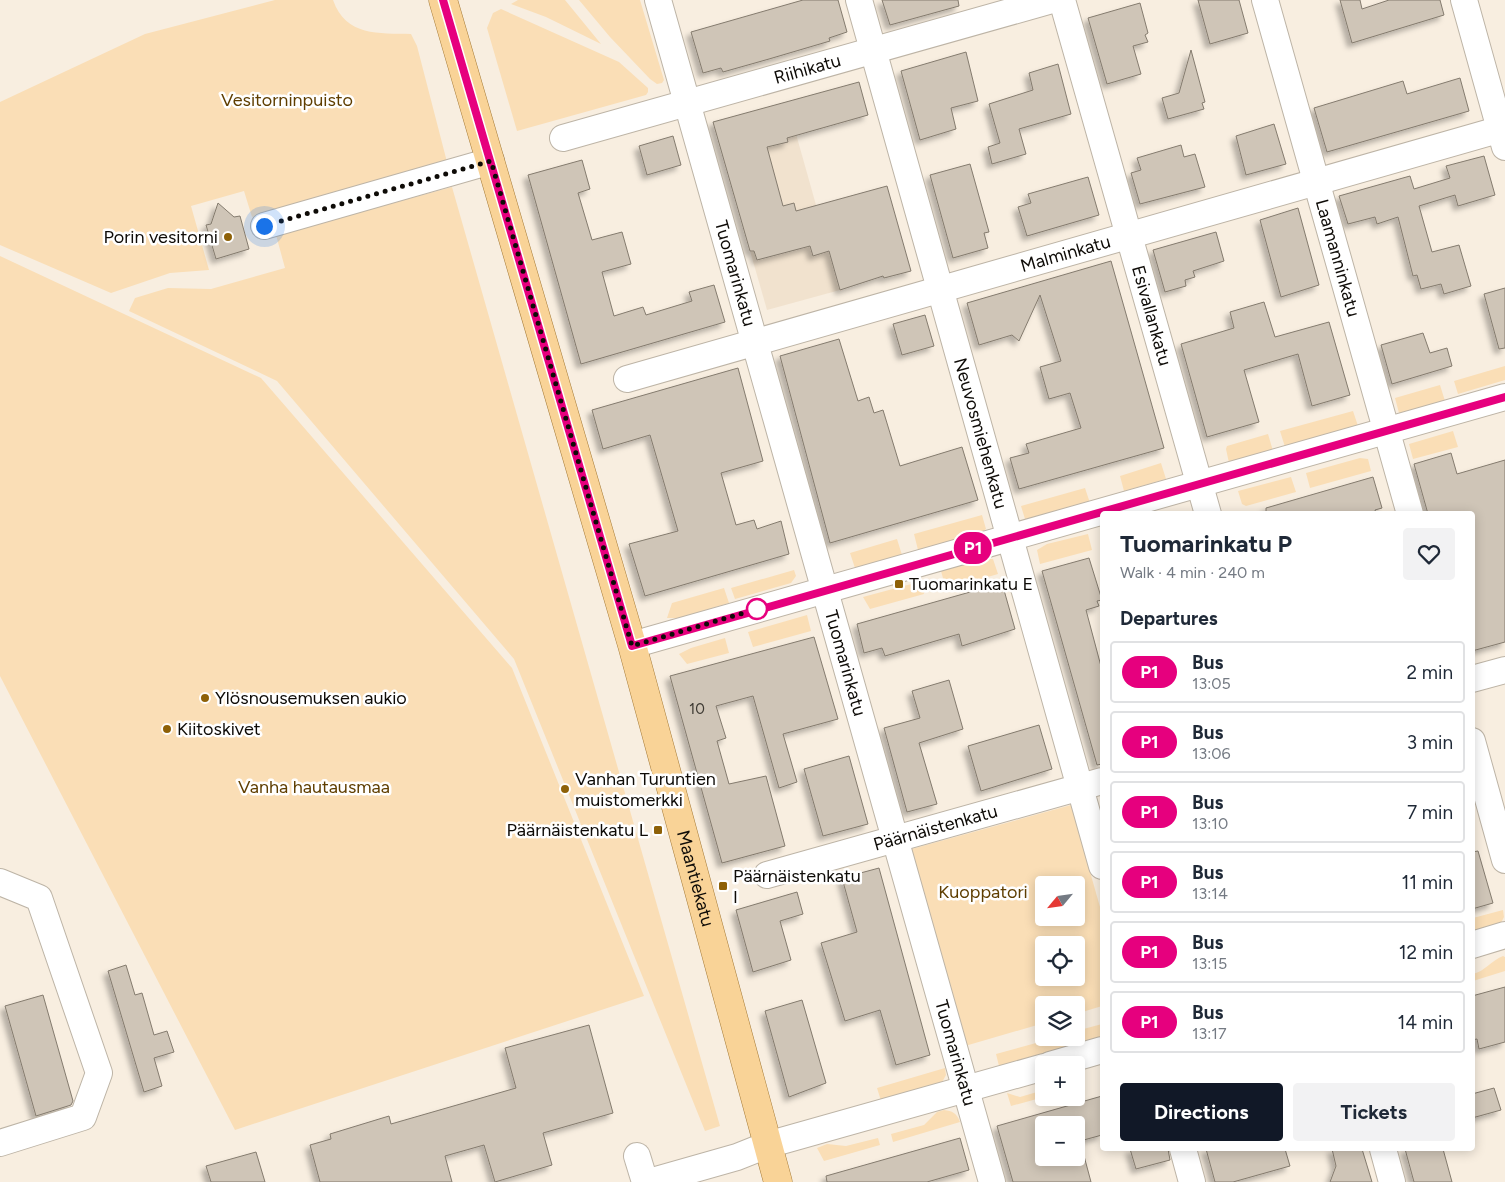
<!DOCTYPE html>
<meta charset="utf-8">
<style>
body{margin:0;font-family:Figtree,sans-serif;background:#f2f2f3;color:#1f2937;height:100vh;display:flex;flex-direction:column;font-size:19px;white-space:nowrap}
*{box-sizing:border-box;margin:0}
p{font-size:16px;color:#747a83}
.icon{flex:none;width:28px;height:28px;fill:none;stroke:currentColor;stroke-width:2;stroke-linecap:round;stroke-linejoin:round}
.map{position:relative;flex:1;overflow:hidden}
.sheet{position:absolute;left:1100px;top:511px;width:375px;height:640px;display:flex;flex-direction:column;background:#fff;border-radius:5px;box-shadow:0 2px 12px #0003}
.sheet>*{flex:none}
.badge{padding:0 10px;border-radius:16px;font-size:18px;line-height:32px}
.needle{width:32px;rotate:241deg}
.buttons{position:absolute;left:1035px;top:876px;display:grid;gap:10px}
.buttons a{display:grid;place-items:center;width:50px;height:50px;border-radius:5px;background:#fff;box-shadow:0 2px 12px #0003;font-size:25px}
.you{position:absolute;width:25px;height:25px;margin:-12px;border:4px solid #fff;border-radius:50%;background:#1a73e8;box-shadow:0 0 0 8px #1a73e833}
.map>.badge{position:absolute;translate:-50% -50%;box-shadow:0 0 0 2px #fff}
h2{padding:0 20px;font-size:19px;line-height:45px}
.round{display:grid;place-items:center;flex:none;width:52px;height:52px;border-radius:5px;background:#f2f2f3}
.headline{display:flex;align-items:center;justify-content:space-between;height:85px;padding:0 20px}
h1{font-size:24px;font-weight:700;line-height:38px}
.primary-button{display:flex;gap:10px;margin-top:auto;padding:10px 20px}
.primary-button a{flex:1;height:58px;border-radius:5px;background:#111827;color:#fff;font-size:20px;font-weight:700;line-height:58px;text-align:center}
.primary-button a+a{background:#f2f2f3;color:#1f2937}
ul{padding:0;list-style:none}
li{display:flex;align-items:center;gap:15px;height:62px;margin:0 10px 8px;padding:0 10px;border:2px solid #e0e1e3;border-radius:5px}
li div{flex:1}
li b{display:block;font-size:19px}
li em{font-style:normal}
li .badge{min-width:55px;font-weight:700;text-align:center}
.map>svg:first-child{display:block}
.built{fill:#f1e2ce}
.green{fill:#fadeb6;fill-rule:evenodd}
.building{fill:#cfc5b7;stroke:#847b6e;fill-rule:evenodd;filter:url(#shadow)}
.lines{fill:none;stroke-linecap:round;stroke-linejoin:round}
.minor-casing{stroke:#bdb4a6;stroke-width:28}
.major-casing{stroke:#a47a37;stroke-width:29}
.minor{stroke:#fff;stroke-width:26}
.major{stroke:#f9d397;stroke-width:28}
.line-casing{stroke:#fff;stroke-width:11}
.line{stroke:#e6007e;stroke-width:8}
.walk{stroke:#0e0b07;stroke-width:5;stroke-dasharray:0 9}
.poi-dot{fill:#8e6108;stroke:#fff;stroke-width:2}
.stop-dot{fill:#fff;stroke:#e6007e;stroke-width:2.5}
.labels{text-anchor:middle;stroke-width:5;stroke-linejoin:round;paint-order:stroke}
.number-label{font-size:15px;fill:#3e3a33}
.street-label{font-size:18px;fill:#0e0b07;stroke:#fff}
.park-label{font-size:18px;fill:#5f3e00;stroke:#fff}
.poi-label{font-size:18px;fill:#0e0b07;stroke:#fff;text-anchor:start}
</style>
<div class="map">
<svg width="1505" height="1182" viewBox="0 0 1505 1182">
<defs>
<filter id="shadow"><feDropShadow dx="-4.5" dy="4.5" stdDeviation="2.5" flood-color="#0004"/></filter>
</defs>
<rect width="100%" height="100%" fill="#f8eee0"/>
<path class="built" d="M787 102 840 290 767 310 713 122Z"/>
<path class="green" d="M275 0H333C346 37 379 33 411 34L417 46 447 162 252 217 244 191 191 206 209 270 170 273 111 293 0 245V102L145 34Z
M518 0H565L601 44 546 17 511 4Z
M579 0H640L664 80 662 83 657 84 650 79 610 37Z
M501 9 619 62 648 88V92L646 95 517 131 487 28 493 13Z
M452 187 720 1126 705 1131 514 659 277 381 129 311 135 298 168 288 211 289 285 268 276 235Z
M0 256 261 378 512 668 644 996 235 1130 0 676Z
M1505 366V380L1458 394 1454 381Z
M1440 385 1445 401 1399 413 1395 398Z
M1353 411 1358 426 1285 447 1280 431Z
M1453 431 1458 447 1413 459 1409 444Z
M1268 434 1273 451 1229 463 1226 449 1227 446Z
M1360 458 1368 459 1371 471 1310 488 1306 473Z
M1161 463 1166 479 1124 491 1120 476Z
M1291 477 1296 492 1246 506 1242 504 1238 491Z
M1085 488 1090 503 1032 520 1025 519 1021 506Z
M982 515 986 529 982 532 918 550 914 534Z
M1088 534 1092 550 1040 564 1037 550 1047 544Z
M897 539 902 555 855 568 850 553Z
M984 559H993L998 574 946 589 941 571Z
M794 570 796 576 791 583 735 599 731 588Z
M920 578 924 594 870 609 863 597 915 583 916 579Z
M724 588 729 603 679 618H667L672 603Z
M807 615 811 631 753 647 748 632Z
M725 638 729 653 687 664 679 654 691 648Z
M1071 805 1102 914V1006L1076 1014V1005H1044V1023L965 1046 908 850ZM1044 885H1076V918H1044ZM1044 945H1076V978H1044Z
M1503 910 1504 917 1500 925 1473 936V918Z
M1503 956 1505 957V971L1473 981V974C1485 971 1491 961 1503 956Z
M1102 1024V1041L1000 1070 996 1054 1054 1038H1076V1031Z
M945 1068 946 1075 940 1086 882 1104 877 1088Z
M1044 1090V1097L1011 1106 1007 1093 1020 1097Z
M944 1110C952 1111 957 1113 960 1122L893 1142 891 1134 924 1125 937 1112Z
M878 1138 880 1145 824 1161 817 1148 827 1144 846 1146Z"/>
<path class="building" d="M803 0H838L847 32 829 38 830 41 769 59 723 72 721 68 703 73 691 32Z
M882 0H958L959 6 890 25Z
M1198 0H1239L1248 33 1210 44Z
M1340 0H1360L1362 9 1389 0H1440L1444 15 1352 43Z
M1140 3 1148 33 1145 35 1148 42 1133 46 1141 74 1107 84 1088 18Z
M1191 50 1205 102 1202 103 1204 109 1168 119 1162 98 1179 93Z
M966 52 978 101 951 108 956 129 920 140 901 71Z
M1058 64 1071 114 1019 129 1026 154 992 164 988 147 1000 143 989 104 1033 90 1029 73Z
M1460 78 1469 111 1327 152 1314 108 1403 81 1407 94Z
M859 82 868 115 787 138 788 142 767 147 783 206 794 203 796 211 887 186 911 271 884 278 883 276 840 290 829 251 813 256 810 246 757 260 754 251H750L713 122Z
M1274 124 1286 164 1246 175 1236 136Z
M673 136 681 165 647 175 639 146Z
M1181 145 1184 157 1195 154 1205 187 1140 204 1131 173 1141 170 1137 158Z
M1484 156 1495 195 1458 206 1455 195 1419 206 1432 252 1459 245 1471 286 1444 294 1441 284 1421 289 1417 275 1413 276 1398 217 1377 224 1375 217 1348 224 1339 196 1410 176 1414 189 1450 178 1446 166Z
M582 160 590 189 578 193 592 240 622 232 631 264 602 272 614 316 643 307 646 315 692 301 689 292 714 285 725 322 581 364 528 175Z
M970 164 989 232 984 233 988 248 953 258 930 175Z
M1088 177 1099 215 1027 236 1018 207 1031 203 1028 194Z
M218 203 234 217 240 216 249 249 216 259 206 225 211 224Z
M1298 208 1319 285 1281 297 1260 220Z
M1216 232 1224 261 1193 271 1195 277 1185 280 1186 286 1165 292 1153 250Z
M1111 261 1164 448 1019 489 1010 458 1029 453 1026 444 1081 428 1070 393 1049 399 1040 367 1061 361 1040 295 1019 341 1012 335 979 345 967 303Z
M1505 288V348L1499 349 1484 294Z
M1264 302 1275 337 1329 322 1350 395 1312 406 1298 354 1244 370 1259 422 1207 437 1181 344 1234 328 1230 312Z
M925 315 934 346 902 355 893 324Z
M1423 333 1430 353 1447 348 1452 366 1392 384 1381 345Z
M839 339 858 401 869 397 874 413 883 410 900 466 962 447 978 500 830 543 780 356Z
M738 368 763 461 721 473 736 525 754 520 757 529 781 521 789 554 645 596 629 544 678 531 650 435 603 449 592 410Z
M1451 453 1457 474 1505 460V642L1472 651V514H1428L1414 464Z
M1373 477 1382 508 1375 510 1376 514H1266V508Z
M1089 558 1102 600 1097 601 1099 606 1086 610 1102 670V764L1097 765 1042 571Z
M1002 583 1015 629 962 646 959 634 885 656 882 648 864 653 857 624Z
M814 637 838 719 783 734 797 782 779 788 753 696 716 706 726 738 717 741 729 784 766 776 785 846 722 863 670 676Z
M949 680 963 729 919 743 937 804 907 812 884 728 920 718 912 691Z
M1039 725 1052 769 981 791 968 746Z
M849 756 868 824 823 836 804 769Z
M1478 851 1493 903 1472 909V852Z
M879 868 930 1055 896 1065 880 1010 845 1021 821 943 857 932 842 878Z
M797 892 803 914 780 921 791 960 753 972 736 910Z
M126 965 135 995 142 993 154 1035 167 1031 174 1052 154 1058 162 1086 144 1092 108 971Z
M1505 987V1042L1479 1049 1477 1039 1472 1040V996Z
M43 995 73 1101 71 1105 36 1116 5 1006Z
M802 1000 826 1083 789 1097 765 1011Z
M589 1025 613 1113 543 1133 552 1165 495 1182 484 1145 445 1156 452 1182H320L310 1145 331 1139 330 1134 389 1116 391 1124 516 1088 505 1048Z
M1494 1088 1501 1110 1472 1118V1094Z
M1102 1096V1135L1080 1141 1091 1182H1013L997 1126ZM1044 1125H1076V1158H1044Z
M960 1138 969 1170 927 1182H827L826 1176Z
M1130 1149H1168L1170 1160 1136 1169Z
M1206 1149H1285L1290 1166 1233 1182H1215Z
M1332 1149H1362L1372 1182H1330L1336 1166Z
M1405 1149H1443L1452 1182H1414Z
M256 1152 265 1182H211L206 1166Z"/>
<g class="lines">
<g class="minor-casing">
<g id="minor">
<path id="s1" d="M658 0 992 1182"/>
<path id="s2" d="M859 0 1102 866"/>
<path id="s3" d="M1062 0 1208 514"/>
<path id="s4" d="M1265 0 1410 514"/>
<path d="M1464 0 1505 147"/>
<path id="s5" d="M563 138 1052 0"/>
<path d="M264 226 491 161"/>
<path id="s6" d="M627 379 1505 128"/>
<path d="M632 645 1505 397"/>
<path d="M1472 679 1505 670"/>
<path d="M1472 741 1505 860"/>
<path id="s7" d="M767 875 1102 781"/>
<path d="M0 882 39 898 99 1073 83 1117 0 1143"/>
<path d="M1472 945 1505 935"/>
<path d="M1050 1065 1102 1050"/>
<path d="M1183 1149 1192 1182"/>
<path d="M1383 1149 1392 1182"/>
<path d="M637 1156 645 1182"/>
<path d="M649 1182 737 1157 767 1145 1044 1067"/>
</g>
</g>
<g class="major-casing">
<g id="major">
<path id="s8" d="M443 0 632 645 778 1182"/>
</g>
</g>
<use href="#minor" class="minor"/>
<use href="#major" class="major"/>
</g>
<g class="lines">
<g class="line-casing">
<path id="line" d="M443 0 632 646 1505 397"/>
</g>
<use href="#line" class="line"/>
<path class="walk" d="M264 226 491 161 632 646 757 609"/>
</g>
<g class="poi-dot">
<circle cx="228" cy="237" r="5"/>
<rect x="894" y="579" width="10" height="10" rx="2.5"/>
<circle cx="205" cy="698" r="5"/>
<circle cx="167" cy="729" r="5"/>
<circle cx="565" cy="789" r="5"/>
<rect x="653" y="825" width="10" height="10" rx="2.5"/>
<rect x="718" y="881" width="10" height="10" rx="2.5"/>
</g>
<circle class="stop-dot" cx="757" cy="609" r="10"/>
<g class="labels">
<g class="number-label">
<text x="697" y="714">10</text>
</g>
<g class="street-label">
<text dy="6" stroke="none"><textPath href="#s5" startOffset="254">Riihikatu</textPath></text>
<text dy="6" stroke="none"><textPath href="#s6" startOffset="456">Malminkatu</textPath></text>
<text dy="6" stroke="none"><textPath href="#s4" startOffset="268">Laamanninkatu</textPath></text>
<text dy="6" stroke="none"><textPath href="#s1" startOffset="284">Tuomarinkatu</textPath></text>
<text dy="6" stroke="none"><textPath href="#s3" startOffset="328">Esivallankatu</textPath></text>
<text dy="6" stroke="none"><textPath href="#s2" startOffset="450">Neuvosmiehenkatu</textPath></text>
<text dy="6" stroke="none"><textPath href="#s1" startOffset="689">Tuomarinkatu</textPath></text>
<text dy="6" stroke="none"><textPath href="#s7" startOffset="175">Päärnäistenkatu</textPath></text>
<text dy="6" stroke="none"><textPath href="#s8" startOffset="914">Maantiekatu</textPath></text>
<text dy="6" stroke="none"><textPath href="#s1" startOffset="1094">Tuomarinkatu</textPath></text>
</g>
<g class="park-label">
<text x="287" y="106">Vesitorninpuisto</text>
<text x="314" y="793">Vanha hautausmaa</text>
<text x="983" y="898">Kuoppatori</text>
</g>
<g class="poi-label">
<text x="218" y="243" text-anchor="end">Porin vesitorni</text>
<text x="909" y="590">Tuomarinkatu E</text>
<text x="215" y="704">Ylösnousemuksen aukio</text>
<text x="177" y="735">Kiitoskivet</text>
<text x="575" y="785">Vanhan Turuntien<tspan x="575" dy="21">muistomerkki</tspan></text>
<text x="648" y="836" text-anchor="end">Päärnäistenkatu L</text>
<text x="733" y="882">Päärnäistenkatu<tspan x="733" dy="21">I</tspan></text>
</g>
</g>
</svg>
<div class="buttons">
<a><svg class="needle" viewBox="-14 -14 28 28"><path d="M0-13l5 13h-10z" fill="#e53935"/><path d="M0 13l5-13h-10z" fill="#747a83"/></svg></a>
<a><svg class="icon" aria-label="locate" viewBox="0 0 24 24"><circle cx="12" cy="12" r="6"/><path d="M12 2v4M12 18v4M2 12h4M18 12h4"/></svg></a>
<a><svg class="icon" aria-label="layers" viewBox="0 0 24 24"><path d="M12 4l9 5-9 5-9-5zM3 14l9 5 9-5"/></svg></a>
<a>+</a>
<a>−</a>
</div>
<div class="you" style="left:264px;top:226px"></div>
<b class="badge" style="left:973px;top:548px;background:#e6007e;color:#fff">P1</b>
<section class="sheet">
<div class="headline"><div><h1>Tuomarinkatu P</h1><p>Walk · 4 min · 240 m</p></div><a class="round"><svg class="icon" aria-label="heart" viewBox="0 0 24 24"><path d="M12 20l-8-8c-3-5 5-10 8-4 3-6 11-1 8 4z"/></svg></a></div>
<h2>Departures</h2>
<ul>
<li><span class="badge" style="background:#e6007e;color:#fff">P1</span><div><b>Bus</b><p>13:05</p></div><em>2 min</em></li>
<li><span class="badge" style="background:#e6007e;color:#fff">P1</span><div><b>Bus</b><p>13:06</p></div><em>3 min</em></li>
<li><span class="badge" style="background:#e6007e;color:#fff">P1</span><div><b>Bus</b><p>13:10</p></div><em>7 min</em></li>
<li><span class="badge" style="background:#e6007e;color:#fff">P1</span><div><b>Bus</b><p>13:14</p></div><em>11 min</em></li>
<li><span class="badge" style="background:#e6007e;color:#fff">P1</span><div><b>Bus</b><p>13:15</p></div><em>12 min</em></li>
<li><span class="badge" style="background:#e6007e;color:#fff">P1</span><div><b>Bus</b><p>13:17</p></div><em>14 min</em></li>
</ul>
<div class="primary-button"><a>Directions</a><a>Tickets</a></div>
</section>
</div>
